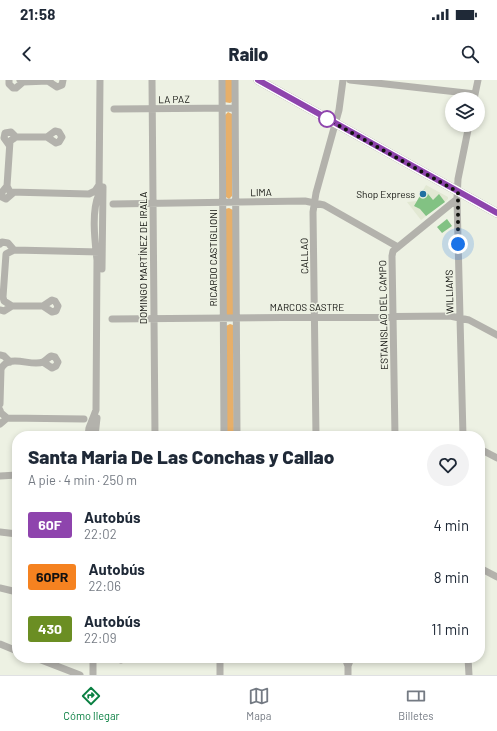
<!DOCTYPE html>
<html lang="es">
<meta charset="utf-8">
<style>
body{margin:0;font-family:Barlow,sans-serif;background:#f2f2f3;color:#1f2937;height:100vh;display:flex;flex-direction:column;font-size:15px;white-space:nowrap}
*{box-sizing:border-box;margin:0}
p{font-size:13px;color:#747a83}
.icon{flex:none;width:22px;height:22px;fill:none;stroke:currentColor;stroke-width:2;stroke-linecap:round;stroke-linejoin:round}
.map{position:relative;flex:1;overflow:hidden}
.drawer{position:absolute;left:12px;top:351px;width:473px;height:232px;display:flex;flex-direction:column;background:#fff;border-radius:16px;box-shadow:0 2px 6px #0003}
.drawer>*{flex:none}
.badge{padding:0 8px;border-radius:3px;font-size:14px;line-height:26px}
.controls{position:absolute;left:445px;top:12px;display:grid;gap:8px}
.controls a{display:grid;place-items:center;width:40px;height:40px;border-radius:50%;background:#fff;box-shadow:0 2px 6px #0003;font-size:20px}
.you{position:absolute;width:20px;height:20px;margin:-10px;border:3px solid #fff;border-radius:50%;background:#1a73e8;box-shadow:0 0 0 6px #1a73e833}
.map>.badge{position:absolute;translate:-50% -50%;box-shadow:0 0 0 2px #fff}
.round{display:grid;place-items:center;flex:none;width:42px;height:42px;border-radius:21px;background:#f2f2f3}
.head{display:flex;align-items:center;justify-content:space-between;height:68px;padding:0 16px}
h1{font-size:19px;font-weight:800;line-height:30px}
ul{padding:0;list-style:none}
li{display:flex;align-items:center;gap:12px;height:52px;padding:0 16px}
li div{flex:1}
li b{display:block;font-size:15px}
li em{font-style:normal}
li .badge{min-width:44px;font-weight:700;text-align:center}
.status{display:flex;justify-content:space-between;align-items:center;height:28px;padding:0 20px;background:#fff;direction:ltr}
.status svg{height:11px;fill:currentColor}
header{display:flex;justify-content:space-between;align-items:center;height:52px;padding:0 16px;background:#fff;font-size:18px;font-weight:800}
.menu{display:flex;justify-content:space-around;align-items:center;height:56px;border-top:1px solid #e0e1e3;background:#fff;font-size:11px;color:#747a83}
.menu a{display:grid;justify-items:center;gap:2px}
.menu .selected{color:#0b8043}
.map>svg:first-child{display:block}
.built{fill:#e2e8d3}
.green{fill:#e7af69}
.building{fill:#82c283}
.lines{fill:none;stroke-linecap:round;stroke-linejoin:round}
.minor{stroke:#b3b2ac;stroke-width:7}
.major{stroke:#827f74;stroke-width:9}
.line-casing{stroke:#fff;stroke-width:9}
.line{stroke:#8e44ad;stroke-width:6}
.walk{stroke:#11120e;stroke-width:4;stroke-dasharray:0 7.2}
.stop-dot{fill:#fff;stroke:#8e44ad;stroke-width:2}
.poi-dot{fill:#2170a2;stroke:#edf1e3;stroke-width:1.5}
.labels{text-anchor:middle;stroke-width:3;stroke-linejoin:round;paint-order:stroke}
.street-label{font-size:10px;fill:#11120e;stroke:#edf1e3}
.poi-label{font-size:10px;fill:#11120e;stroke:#edf1e3;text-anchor:end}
</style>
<div class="status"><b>21:58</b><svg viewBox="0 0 49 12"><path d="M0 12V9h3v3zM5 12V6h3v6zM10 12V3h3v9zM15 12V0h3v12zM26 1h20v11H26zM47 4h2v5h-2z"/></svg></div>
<header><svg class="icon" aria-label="back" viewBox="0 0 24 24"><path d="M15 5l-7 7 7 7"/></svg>Railo<svg class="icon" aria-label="search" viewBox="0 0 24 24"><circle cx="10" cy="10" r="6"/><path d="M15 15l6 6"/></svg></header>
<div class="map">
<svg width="497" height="595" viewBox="0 0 497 595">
<rect width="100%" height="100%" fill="#edf1e3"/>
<path class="built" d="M426 105 448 117V119L421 140 407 122 417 121Z"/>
<path class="green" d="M223 0H232V22L230 23 224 22Z
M228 32 232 34V116L229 119 226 117 225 35Z
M229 128 233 130V235H226L225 129Z
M230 244 233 245 234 356H227L226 246Z"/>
<path class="building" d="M424 109 433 120 439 114 445 122 426 136 420 129 414 126Z
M447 139 452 146 442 153 437 147Z"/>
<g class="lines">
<path class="minor" d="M9 0V4L13 8H16L23 2
M20 0 23 2 48 1 50 0
M152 0 155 356
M222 0 224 356
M235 0 237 356
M350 0 475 14
M48 1 57 7 62 5 63 0
M474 19 478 0
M114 29 235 28
M47 57 55 51 59 52 62 57 59 62 56 63 47 57H16L10 61 7 106 10 112 89 114 95 111 99 105
M9 65 4 58 5 53 11 52 16 57
M7 106 2 112V117L6 119 13 113
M113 124 305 121 324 125 398 167
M0 164 2 162 8 163 14 170
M102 189 103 107
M43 226 52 220 55 221 58 226 56 231 52 232 43 226H12L4 221 3 217 6 174 14 170 100 172
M0 230 4 231 12 226
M112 239 450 236 469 240 497 255
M0 275 4 276 10 282
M0 324 1 289C9 273 31 287 43 282 46 280 48 278 51 276L55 277 58 282 56 286 52 288 43 282
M0 330 1 333 7 338 84 339
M0 344 7 338
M88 356 89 348 96 330 97 180C95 162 91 131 99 114L100 0
M95 356 97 338
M316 356 313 132 316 113 339 30 343 0
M395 356 392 176 393 171 398 167 457 119
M463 356 457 119 458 99 469 45
M480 369 497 378
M0 396 17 395
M0 452 17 454
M480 488 497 497
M0 508 17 512
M0 564 17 571
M36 578 80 595
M118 578 121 580 126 578
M220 578V595
M345 578 348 586 351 578
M468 578 469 595
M348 586V595
M93 594V578"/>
<path class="major" d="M258 0 497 133"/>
</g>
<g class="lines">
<g class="line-casing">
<path id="line" d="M258 0 497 133"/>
</g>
<use href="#line" class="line"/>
<path class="walk" d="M327 39 458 112V164"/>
</g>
<circle class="stop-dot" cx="327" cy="39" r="8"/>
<circle class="poi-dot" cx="423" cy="114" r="4"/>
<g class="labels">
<g class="street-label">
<text transform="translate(174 19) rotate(-1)" y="4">LA PAZ</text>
<text transform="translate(261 112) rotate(-1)" y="4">LIMA</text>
<text transform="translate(304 176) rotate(-91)" y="4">CALLAO</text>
<text transform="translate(143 178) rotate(-90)" y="4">DOMINGO MARTÍNEZ DE IRALA</text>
<text transform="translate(213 178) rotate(-90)" y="4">RICARDO CASTIGLIONI</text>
<text transform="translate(449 212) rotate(-91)" y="4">WILLIAMS</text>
<text x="307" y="231">MARCOS SASTRE</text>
<text transform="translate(383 235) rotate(-91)" y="4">ESTANISLAO DEL CAMPO</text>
</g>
<g class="poi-label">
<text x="415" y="118">Shop Express</text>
</g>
</g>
</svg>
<div class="controls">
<a><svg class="icon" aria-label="layers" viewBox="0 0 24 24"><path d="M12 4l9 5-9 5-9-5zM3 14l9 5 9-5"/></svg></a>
</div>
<div class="you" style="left:458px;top:164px"></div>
<section class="drawer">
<div class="head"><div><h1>Santa Maria De Las Conchas y Callao</h1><p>A pie · 4 min · 250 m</p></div><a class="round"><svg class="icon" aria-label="heart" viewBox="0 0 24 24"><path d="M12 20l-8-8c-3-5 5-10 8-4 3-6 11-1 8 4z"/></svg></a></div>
<ul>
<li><span class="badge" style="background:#8e44ad;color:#fff">60F</span><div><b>Autobús</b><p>22:02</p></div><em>4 min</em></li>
<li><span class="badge" style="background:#f58220;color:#111">60PR</span><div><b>Autobús</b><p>22:06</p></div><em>8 min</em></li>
<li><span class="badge" style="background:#6b8e23;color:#fff">430</span><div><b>Autobús</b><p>22:09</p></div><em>11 min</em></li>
</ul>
</section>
</div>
<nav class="menu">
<a class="selected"><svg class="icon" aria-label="directions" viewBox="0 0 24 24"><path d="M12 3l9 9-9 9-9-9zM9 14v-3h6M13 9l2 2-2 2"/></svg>Cómo llegar</a>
<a><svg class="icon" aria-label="map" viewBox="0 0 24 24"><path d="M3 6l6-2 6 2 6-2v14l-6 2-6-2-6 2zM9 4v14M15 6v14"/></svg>Mapa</a>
<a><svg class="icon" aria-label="tickets" viewBox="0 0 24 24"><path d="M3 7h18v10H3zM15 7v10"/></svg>Billetes</a>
</nav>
